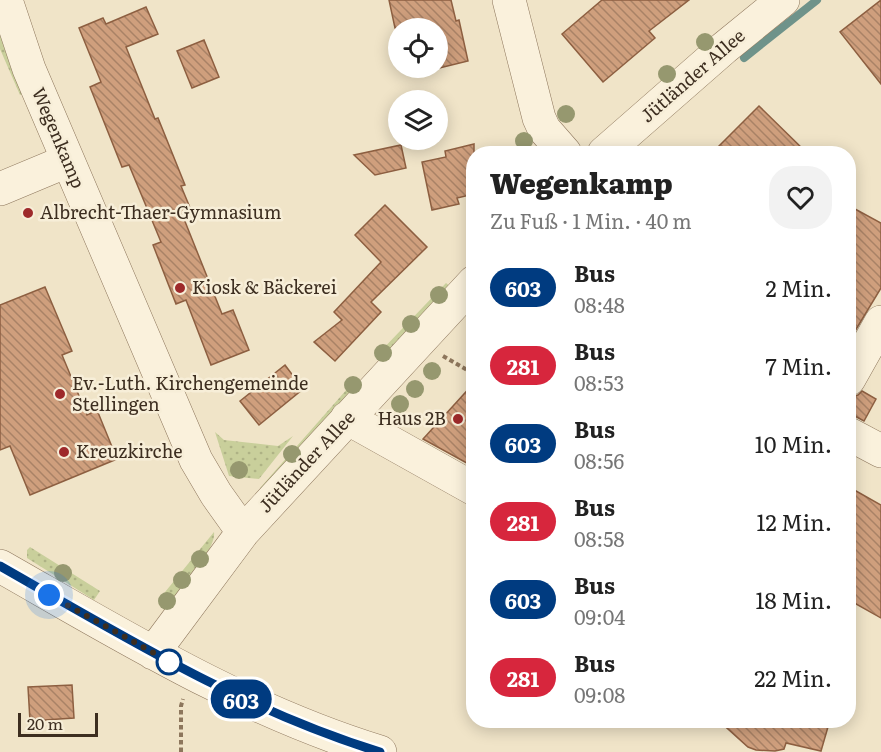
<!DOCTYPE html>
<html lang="de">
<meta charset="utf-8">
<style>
body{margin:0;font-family:Literata,serif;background:#f2f2f2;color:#222;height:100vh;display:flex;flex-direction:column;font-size:22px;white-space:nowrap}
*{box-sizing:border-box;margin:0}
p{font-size:20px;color:#767676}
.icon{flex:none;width:33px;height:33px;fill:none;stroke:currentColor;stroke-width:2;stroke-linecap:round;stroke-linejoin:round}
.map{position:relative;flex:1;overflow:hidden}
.drawer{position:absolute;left:466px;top:146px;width:390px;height:582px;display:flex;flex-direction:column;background:#fff;border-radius:24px;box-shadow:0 3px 15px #0003}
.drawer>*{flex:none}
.badge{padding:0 12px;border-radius:20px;font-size:21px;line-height:39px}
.controls{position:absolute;left:388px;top:18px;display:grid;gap:12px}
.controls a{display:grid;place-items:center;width:60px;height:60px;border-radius:50%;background:#fff;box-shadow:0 3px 15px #0003;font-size:30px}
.scale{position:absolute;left:18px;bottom:15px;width:80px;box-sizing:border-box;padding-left:6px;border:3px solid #3d2e20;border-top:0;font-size:16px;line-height:21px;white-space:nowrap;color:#3d2e20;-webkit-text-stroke:4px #f7eed8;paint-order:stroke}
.you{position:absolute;width:30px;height:30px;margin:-15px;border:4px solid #fff;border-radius:50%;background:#1a73e8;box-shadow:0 0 0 9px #1a73e833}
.map>.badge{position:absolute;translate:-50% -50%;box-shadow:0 0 0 3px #fff}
.round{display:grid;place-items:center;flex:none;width:63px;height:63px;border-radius:24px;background:#f2f2f2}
.head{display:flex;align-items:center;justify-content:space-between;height:102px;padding:0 24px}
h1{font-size:28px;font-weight:800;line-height:45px}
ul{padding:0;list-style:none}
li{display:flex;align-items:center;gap:18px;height:78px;padding:0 24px}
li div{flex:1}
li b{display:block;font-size:22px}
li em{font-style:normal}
li .badge{min-width:66px;font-weight:700;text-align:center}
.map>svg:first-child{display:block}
.green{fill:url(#green-dots)}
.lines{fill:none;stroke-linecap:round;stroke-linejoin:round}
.stream{stroke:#6f938a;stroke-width:8}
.building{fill:url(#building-back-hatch);stroke:#8d5f41;stroke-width:1.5}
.minor-casing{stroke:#8d765c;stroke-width:34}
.path{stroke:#8d765c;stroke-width:4;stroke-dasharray:4.5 3;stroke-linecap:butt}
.minor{stroke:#faf1dc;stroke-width:33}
.tree{fill:#96986f}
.line-casing{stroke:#fff;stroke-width:14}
.line{stroke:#003b80;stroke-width:9}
.walk{stroke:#3d2e20;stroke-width:6;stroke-dasharray:0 10.8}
.poi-dot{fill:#9e2a2b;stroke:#f7eed8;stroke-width:2}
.stop-dot{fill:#fff;stroke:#003b80;stroke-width:3}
.labels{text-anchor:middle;stroke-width:5;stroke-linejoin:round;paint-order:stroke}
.street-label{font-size:18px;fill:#3d2e20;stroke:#f7eed8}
.poi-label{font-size:18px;fill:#3d2e20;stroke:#f7eed8;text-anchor:start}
</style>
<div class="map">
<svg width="881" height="752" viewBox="0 0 881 752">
<defs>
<pattern id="green-dots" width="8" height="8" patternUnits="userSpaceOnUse" patternTransform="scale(1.5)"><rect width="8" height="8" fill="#c9cf9b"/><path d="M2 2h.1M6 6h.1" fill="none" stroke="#aeb285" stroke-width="1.8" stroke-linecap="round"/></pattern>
<pattern id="building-back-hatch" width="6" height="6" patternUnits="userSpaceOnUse" patternTransform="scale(1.5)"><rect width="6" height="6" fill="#cf9f7d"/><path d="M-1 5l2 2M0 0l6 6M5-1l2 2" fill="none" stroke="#a98266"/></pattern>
</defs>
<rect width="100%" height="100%" fill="#f0e4c8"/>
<path class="green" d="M0 26 22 94 20 95 0 49Z
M446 283 451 287 382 359 378 354Z
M355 380 360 385 261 489 260 488Z
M215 432 224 440 278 446 293 436 259 479 229 476Z
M214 532C217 549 178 592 167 608L162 604 161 597Z
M30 547 100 591 94 600 27 558V550Z"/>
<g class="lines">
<path class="stream" d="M744 58 817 0"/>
</g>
<path class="building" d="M389 0H451L456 21 459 20 468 61 427 71V68H438V28H395Z
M602 0H689L649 31 655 38 603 82 562 34Z
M881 0V84L840 32Z
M146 7 158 34 126 47 155 119 158 118 185 185 181 186 191 210 182 214 222 314 233 310 249 350 211 365 186 300 176 304 153 245 161 242 129 165 122 167 90 87 101 82 79 28 103 18 106 24Z
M204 40 219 77 192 88 177 51Z
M759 106 807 153H712Z
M474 144V194L457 198 459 204 432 210 422 162 446 157 445 151Z
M401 145 406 168 375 175 354 155Z
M385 205 427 247 371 302 381 312 335 361 314 342 342 320 334 312 381 262 355 235Z
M855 209 881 223V288L849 341V220Z
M45 287 72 351 62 355 87 415 97 410 117 459 30 495 10 446 0 450V305Z
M285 365 303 389 259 425 240 401Z
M474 383V467L423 439Z
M862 391 876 399 864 421 849 413V398L858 395Z
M849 487 881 505V618L849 600Z
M72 685 74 718 30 721 28 687Z
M718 720H830L821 751 786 743 784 749 775 751 756 750 748 747Z"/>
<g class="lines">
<g class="minor-casing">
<path id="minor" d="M6 0 29 69 196 460 216 494 243 532
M509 0 539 118 544 129 565 153
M604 153 724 48 783 0
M0 189 67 161
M849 379 881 322
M347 418 474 489
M849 434 881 451
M0 566C123 636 243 710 380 752
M153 653 243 532 474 282"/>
</g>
<path class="path" d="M443 356 474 374
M181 752V706L183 699"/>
<use href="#minor" class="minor"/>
</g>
<g class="tree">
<circle cx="705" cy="42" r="9"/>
<circle cx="667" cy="74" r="9"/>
<circle cx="566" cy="114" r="9"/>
<circle cx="524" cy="141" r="9"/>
<circle cx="439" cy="295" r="9"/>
<circle cx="411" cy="324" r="9"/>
<circle cx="383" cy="353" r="9"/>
<circle cx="432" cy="371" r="9"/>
<circle cx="353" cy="385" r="9"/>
<circle cx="415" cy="389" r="9"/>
<circle cx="400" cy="404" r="9"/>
<circle cx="292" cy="454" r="9"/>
<circle cx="239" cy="470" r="9"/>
<circle cx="200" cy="559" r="9"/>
<circle cx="63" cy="573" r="9"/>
<circle cx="182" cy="580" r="9"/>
<circle cx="167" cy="601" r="9"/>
</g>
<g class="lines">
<g class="line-casing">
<path id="line" d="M0 566C123 636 243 710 380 752"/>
</g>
<use href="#line" class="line"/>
<path class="walk" d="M49 595 174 664 169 662"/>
</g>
<g class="poi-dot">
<circle cx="28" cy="213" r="6"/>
<circle cx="180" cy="288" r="6"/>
<circle cx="60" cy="394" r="6"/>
<circle cx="458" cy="419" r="6"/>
<circle cx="64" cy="452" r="6"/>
</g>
<circle class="stop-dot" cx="169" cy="662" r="12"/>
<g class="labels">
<g class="street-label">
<text transform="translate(693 76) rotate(-41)" y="6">Jütländer Allee</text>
<text transform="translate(58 138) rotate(67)" y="6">Wegenkamp</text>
<text transform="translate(307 462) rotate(-47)" y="6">Jütländer Allee</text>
</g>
<g class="poi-label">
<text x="40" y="219">Albrecht-Thaer-Gymnasium</text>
<text x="192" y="294">Kiosk &amp; Bäckerei</text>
<text x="72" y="390">Ev.-Luth. Kirchengemeinde<tspan x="72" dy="21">Stellingen</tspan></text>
<text x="446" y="425" text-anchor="end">Haus 2B</text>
<text x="76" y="458">Kreuzkirche</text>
</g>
</g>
</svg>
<div class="controls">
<a><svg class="icon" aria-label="locate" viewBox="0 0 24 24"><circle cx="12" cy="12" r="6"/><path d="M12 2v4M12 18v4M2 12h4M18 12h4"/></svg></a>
<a><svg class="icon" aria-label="layers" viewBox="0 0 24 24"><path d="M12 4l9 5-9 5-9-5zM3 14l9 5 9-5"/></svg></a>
</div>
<div class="scale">20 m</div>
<div class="you" style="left:49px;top:595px"></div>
<b class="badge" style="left:241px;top:699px;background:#003b80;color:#fff">603</b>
<section class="drawer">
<div class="head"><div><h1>Wegenkamp</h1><p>Zu Fuß · 1 Min. · 40 m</p></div><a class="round"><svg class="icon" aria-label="heart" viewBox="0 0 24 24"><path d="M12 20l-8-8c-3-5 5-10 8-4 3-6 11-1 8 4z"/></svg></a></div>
<ul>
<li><span class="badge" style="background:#003b80;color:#fff">603</span><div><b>Bus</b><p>08:48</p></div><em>2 Min.</em></li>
<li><span class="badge" style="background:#d7263d;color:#fff">281</span><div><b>Bus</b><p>08:53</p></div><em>7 Min.</em></li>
<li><span class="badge" style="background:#003b80;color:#fff">603</span><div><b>Bus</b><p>08:56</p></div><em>10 Min.</em></li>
<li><span class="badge" style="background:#d7263d;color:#fff">281</span><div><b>Bus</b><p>08:58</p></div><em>12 Min.</em></li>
<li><span class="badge" style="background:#003b80;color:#fff">603</span><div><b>Bus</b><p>09:04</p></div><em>18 Min.</em></li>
<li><span class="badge" style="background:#d7263d;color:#fff">281</span><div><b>Bus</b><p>09:08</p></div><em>22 Min.</em></li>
</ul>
</section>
</div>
